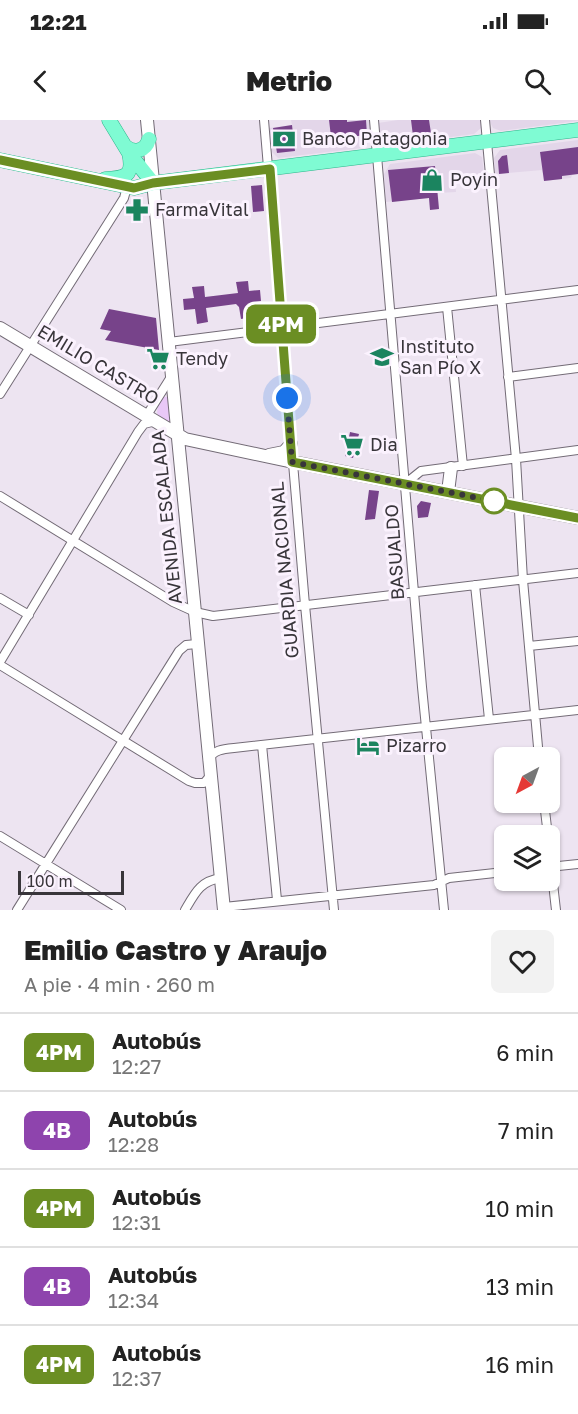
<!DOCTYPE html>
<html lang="es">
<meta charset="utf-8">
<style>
body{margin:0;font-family:"Golos Text",sans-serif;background:#f2f2f2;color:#222;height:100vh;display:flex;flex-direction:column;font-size:22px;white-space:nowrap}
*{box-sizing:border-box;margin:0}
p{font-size:20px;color:#767676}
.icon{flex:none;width:33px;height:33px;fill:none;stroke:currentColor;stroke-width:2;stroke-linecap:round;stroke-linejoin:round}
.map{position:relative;height:790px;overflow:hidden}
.details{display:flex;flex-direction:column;background:#fff;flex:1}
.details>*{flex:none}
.badge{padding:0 12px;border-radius:9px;font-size:21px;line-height:39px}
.needle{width:39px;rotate:221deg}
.tools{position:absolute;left:494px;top:627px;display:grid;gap:12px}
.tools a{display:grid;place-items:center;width:66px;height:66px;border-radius:9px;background:#fff;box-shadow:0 2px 4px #0004;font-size:30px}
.scale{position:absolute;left:18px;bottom:15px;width:106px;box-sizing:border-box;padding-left:6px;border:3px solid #38353a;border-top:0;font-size:16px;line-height:21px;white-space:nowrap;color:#38353a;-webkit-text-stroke:4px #fbf2fe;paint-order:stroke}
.you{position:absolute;width:30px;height:30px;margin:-15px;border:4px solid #fff;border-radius:50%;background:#1a73e8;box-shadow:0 0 0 9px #1a73e833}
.map>.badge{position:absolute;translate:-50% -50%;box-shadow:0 0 0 3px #fff}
.round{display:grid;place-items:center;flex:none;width:63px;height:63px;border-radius:9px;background:#f2f2f2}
.summary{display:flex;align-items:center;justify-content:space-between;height:102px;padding:0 24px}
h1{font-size:28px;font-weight:800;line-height:45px}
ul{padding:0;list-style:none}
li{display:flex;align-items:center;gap:18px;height:78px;padding:0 24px;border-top:2px solid #e0e0e0}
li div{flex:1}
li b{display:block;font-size:22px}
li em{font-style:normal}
li .badge{min-width:66px;font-weight:700;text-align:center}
.status{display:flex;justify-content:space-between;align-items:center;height:42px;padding:0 30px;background:#fff;direction:ltr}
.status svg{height:16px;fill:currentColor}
header{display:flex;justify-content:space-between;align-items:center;height:78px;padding:0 24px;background:#fff;font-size:27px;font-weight:800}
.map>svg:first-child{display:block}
.built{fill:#e3d6e9}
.green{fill:#e9c8f7}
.building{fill:#77438a}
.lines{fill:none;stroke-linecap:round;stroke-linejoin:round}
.street-casing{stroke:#736b76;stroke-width:10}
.secondary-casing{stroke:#736b76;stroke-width:14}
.primary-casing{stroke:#2eb48a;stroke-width:15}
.street{stroke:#fff;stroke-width:8}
.secondary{stroke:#fff;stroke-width:12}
.primary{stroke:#7ffbd3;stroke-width:14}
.line-casing{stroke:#fff;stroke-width:14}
.line{stroke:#6b8e23;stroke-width:9}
.walk{stroke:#38353a;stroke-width:6;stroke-dasharray:0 10.8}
.stop-dot{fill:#fff;stroke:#6b8e23;stroke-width:3}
.labels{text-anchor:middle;stroke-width:6;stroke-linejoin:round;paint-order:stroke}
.poi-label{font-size:18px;fill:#38353a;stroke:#fbf2fe;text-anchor:start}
.street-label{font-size:18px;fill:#38353a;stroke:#fbf2fe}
</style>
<div class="status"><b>12:21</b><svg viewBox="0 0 49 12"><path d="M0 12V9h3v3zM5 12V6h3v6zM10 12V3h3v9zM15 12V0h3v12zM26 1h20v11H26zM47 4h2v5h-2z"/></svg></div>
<header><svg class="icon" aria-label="back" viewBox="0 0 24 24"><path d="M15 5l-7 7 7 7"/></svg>Metrio<svg class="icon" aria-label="search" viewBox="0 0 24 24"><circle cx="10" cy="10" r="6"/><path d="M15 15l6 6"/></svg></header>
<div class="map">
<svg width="578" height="790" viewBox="0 0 578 790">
<rect width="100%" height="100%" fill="#ede4f1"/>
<path class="built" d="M291 0H370V21L362 28 278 38 272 32 269 8 292 5Z
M398 0H480L481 8 474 14 391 25 385 23 380 18 378 3Z
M489 0H578V1L501 11 493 8Z
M578 20V54L572 55 571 58 544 61 542 50 495 54 494 38 500 30Z
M475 33 482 37 484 54 455 57 456 72 438 73 439 89 430 90 429 78 386 82 384 54 390 44Z"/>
<path class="green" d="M164 277H167L169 279 171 300 168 302 161 299 157 293 158 286Z"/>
<path class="building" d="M329 0H347V2L366 0 367 15 348 17 349 23 332 25Z
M411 0H429L431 13 413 16Z
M292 5 295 31 277 33 273 8Z
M578 27V54L562 56V59L544 61 540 32Z
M507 35 509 53 499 54 498 41 502 36Z
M435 46 439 89 430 90 429 78 392 82 388 50Z
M262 65 264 91 253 92 251 66Z
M248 161 249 171 260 170 261 181 250 183 252 197 241 199 239 187 236 184 206 188 208 202 197 204 195 189 184 190 183 179 194 178 192 167 204 166 205 177 238 173 236 162Z
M109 189 156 198 159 230 105 220 111 211 100 209Z
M350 312 359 314 353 338 345 336Z
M369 370 379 371 375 399 365 400Z
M421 381 431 383 428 397 418 398 417 386Z"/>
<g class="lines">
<g class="street-casing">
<path id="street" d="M264 0 305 485 334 790
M374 0 422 567 444 790
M485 0 516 339 523 460 539 638
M447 187 463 346
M169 222 578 170
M508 257 578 248
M0 274 124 78 127 67
M147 295 171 257
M406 363 421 351 578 330
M0 376 173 482 195 492 213 496 578 453
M475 465 489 599
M0 478 29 495
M529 526 578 521
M0 542 138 312 144 304 156 301
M0 545 189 661 195 663H204L210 656
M262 625 277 780
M208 640C213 630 223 629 234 628L578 590
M544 682 548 716
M0 716 121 790
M549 728 556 790
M549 747 578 744
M224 787 434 765 449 758 504 752
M17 790 179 531 186 525 197 524
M185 790C195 773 200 761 221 758"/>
</g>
<g class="secondary-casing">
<path id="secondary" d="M147 0 224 790
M0 208 185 319 293 342 578 398
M269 335 284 332 291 324
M448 372 451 348"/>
</g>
<g class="primary-casing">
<path id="primary" d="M109 0 129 33 153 63
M125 26C134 34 146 31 149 19
M0 40 134 68 153 63 578 10
M105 59C126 58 134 56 129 33"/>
</g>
<use href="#street" class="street"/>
<use href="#secondary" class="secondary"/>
<use href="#primary" class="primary"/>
</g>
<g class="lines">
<g class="line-casing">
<path id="line" d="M0 40 134 68 153 63 270 49 292 342 578 398"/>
</g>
<use href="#line" class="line"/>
<path class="walk" d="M287 278 292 342 494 381"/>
</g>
<defs>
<g id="bank-bare" transform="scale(1.8)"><path d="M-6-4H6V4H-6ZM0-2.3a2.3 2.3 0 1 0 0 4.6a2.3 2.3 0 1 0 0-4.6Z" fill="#1b845f" stroke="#fbf2fe" stroke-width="2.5" paint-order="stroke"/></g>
<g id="shop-bare" transform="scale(1.8)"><path d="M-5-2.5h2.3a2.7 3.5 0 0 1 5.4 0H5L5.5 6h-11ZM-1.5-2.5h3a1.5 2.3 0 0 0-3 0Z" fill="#1b845f" stroke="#fbf2fe" stroke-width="2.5" paint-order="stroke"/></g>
<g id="pharmacy-bare" transform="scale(1.8)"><path d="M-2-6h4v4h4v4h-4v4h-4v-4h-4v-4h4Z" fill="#1b845f" stroke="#fbf2fe" stroke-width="2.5" paint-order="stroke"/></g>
<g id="school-bare" transform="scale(1.8)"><path d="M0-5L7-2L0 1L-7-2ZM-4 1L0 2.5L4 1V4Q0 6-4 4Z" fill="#1b845f" stroke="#fbf2fe" stroke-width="2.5" paint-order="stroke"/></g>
<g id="supermarket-bare" transform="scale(1.8)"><path d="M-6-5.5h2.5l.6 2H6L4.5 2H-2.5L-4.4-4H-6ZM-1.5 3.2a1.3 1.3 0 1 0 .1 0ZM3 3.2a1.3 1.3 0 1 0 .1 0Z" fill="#1b845f" stroke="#fbf2fe" stroke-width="2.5" paint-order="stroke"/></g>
<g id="hotel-bare" transform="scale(1.8)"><path d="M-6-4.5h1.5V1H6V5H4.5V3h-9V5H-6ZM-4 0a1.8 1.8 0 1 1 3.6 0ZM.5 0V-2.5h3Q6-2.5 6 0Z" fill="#1b845f" stroke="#fbf2fe" stroke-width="2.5" paint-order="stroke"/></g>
</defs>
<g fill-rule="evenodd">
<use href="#bank-bare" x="284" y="19"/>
<use href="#shop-bare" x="432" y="60"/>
<use href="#pharmacy-bare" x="137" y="90"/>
<use href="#school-bare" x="382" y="237"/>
<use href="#supermarket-bare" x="158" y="239"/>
<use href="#supermarket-bare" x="352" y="325"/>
<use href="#hotel-bare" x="368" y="626"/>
</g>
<circle class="stop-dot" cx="494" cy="381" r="12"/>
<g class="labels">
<g class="poi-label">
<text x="302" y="25">Banco Patagonia</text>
<text x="450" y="66">Poyin</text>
<text x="155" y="96">FarmaVital</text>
<text x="400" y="233">Instituto<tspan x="400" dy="21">San Pío X</tspan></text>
<text x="176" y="245">Tendy</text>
<text x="370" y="331">Dia</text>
<text x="386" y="632">Pizarro</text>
</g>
<g class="street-label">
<text transform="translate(98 245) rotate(31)" y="6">EMILIO CASTRO</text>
<text transform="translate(167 397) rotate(-96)" y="6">AVENIDA ESCALADA</text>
<text transform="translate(395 432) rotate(-94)" y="6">BASUALDO</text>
<text transform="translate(285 450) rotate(-95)" y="6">GUARDIA NACIONAL</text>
</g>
</g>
</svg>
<div class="tools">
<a><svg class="needle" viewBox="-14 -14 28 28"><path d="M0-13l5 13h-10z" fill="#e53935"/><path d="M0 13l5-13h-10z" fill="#767676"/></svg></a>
<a><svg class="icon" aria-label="layers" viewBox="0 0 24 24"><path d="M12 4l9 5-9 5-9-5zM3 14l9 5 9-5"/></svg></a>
</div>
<div class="scale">100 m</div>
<div class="you" style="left:287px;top:278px"></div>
<b class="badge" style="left:281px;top:204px;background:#6b8e23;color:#fff">4PM</b>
</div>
<section class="details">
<div class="summary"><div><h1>Emilio Castro y Araujo</h1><p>A pie · 4 min · 260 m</p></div><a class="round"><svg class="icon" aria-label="heart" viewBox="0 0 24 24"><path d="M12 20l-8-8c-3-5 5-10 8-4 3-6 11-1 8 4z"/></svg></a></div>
<ul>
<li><span class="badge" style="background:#6b8e23;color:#fff">4PM</span><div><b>Autobús</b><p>12:27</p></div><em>6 min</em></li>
<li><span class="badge" style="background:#8e44ad;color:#fff">4B</span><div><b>Autobús</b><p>12:28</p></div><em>7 min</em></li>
<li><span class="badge" style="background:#6b8e23;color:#fff">4PM</span><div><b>Autobús</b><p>12:31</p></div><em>10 min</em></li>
<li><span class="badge" style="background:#8e44ad;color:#fff">4B</span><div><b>Autobús</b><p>12:34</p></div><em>13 min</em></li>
<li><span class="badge" style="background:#6b8e23;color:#fff">4PM</span><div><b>Autobús</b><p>12:37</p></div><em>16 min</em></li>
</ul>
</section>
